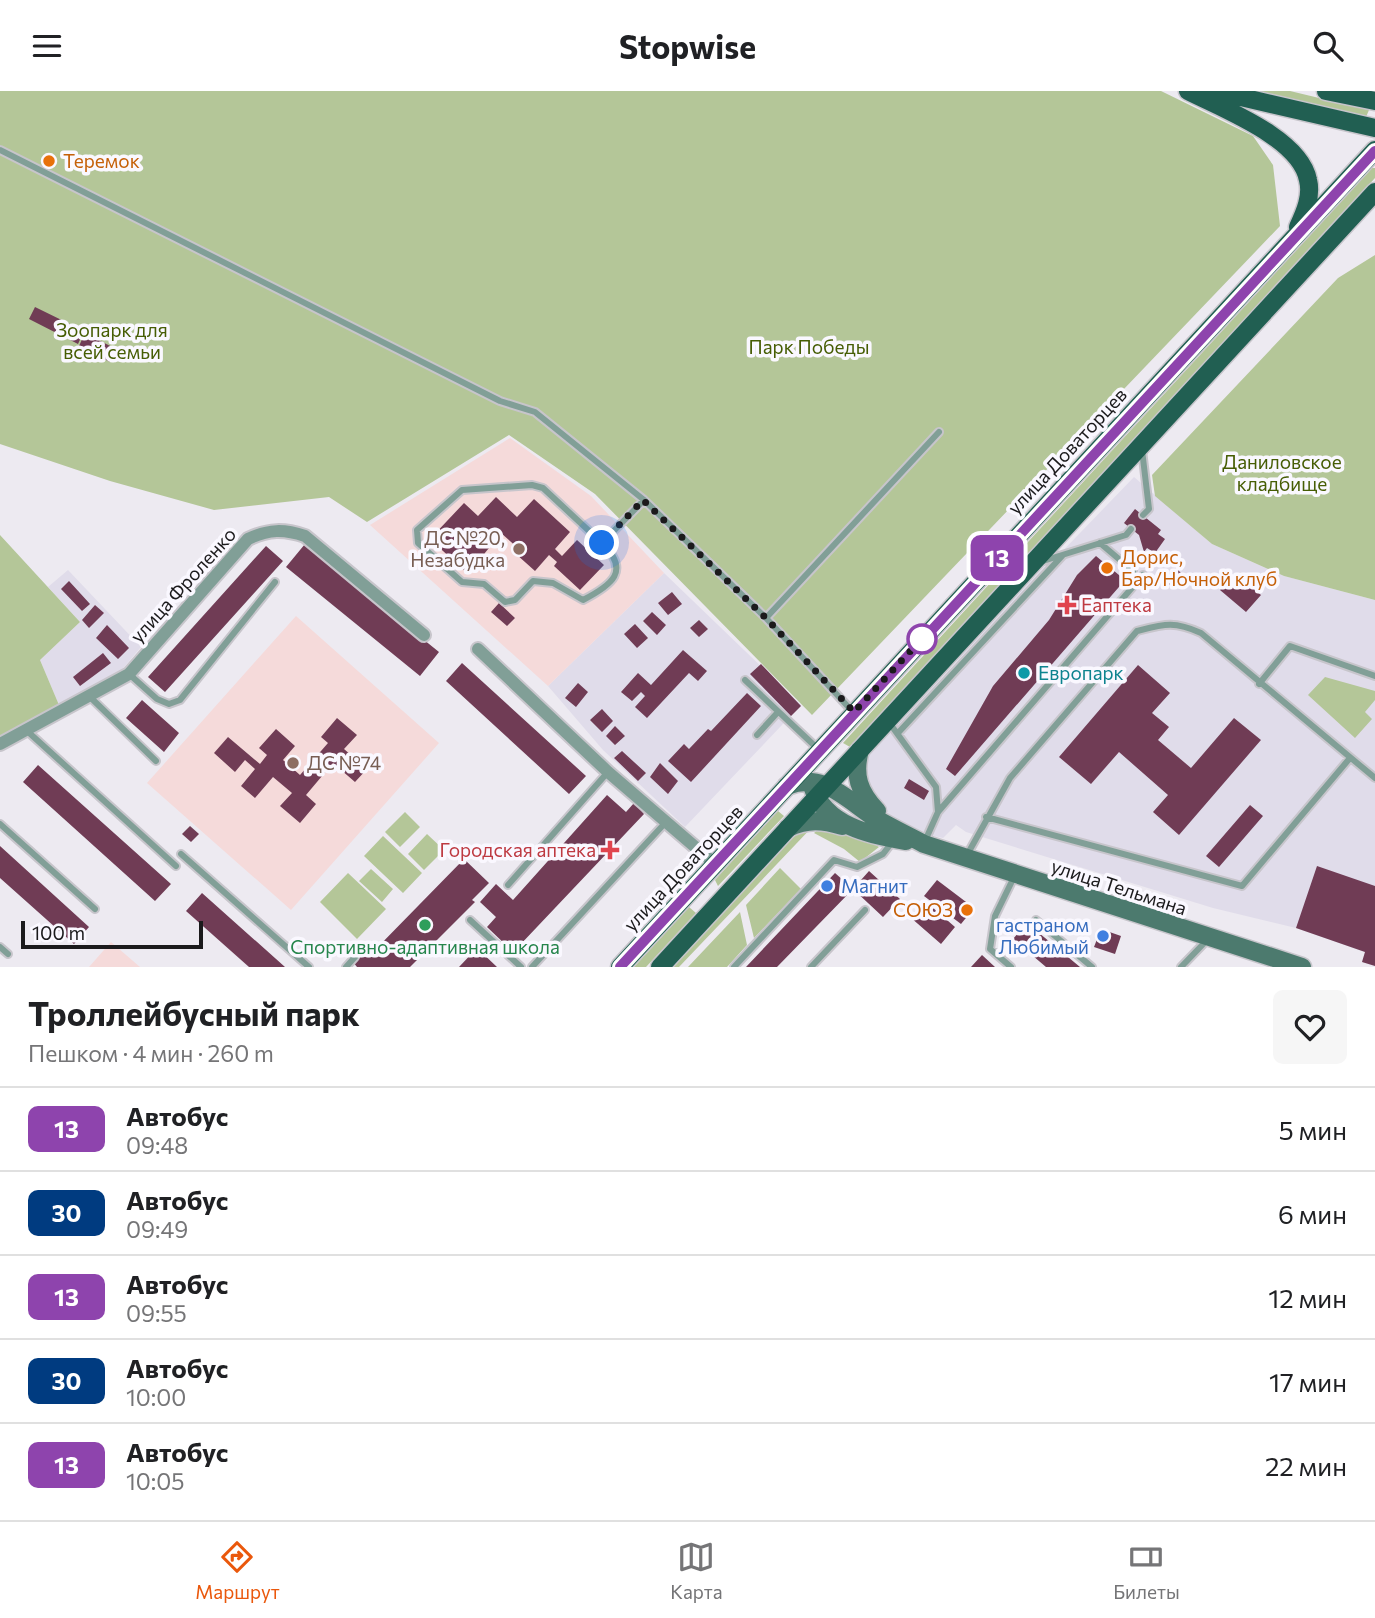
<!DOCTYPE html>
<html lang="ru">
<meta charset="utf-8">
<style>
body{margin:0;font-family:Commissioner,sans-serif;background:#f6f6f6;color:#202124;height:100vh;display:flex;flex-direction:column;font-size:26px;white-space:nowrap}
*{box-sizing:border-box;margin:0}
p{font-size:23px;color:#757577}
.icon{flex:none;width:38px;height:38px;fill:none;stroke:currentColor;stroke-width:2;stroke-linecap:round;stroke-linejoin:round}
.map{position:relative;height:876px;overflow:hidden}
.sheet{display:flex;flex-direction:column;background:#fff;flex:1}
.sheet>*{flex:none}
.badge{padding:0 14px;border-radius:10px;font-size:24px;line-height:46px}
.scale{position:absolute;left:21px;bottom:18px;width:182px;box-sizing:border-box;padding-left:7px;border:4px solid #1b1a1c;border-top:0;font-size:19px;line-height:24px;white-space:nowrap;color:#1b1a1c;-webkit-text-stroke:5px #faf8ff;paint-order:stroke}
.you{position:absolute;width:35px;height:35px;margin:-18px;border:5px solid #fff;border-radius:50%;background:#1a73e8;box-shadow:0 0 0 10px #1a73e833}
.map>.badge{position:absolute;translate:-50% -50%;box-shadow:0 0 0 4px #fff}
.round{display:grid;place-items:center;flex:none;width:74px;height:74px;border-radius:10px;background:#f6f6f6}
.summary{display:flex;align-items:center;justify-content:space-between;height:119px;padding:0 28px}
h1{font-size:33px;font-weight:700;line-height:52px}
ul{padding:0;list-style:none}
li{display:flex;align-items:center;gap:21px;height:84px;padding:0 28px;border-top:2px solid #e0e0e0}
li div{flex:1}
li b{display:block;font-size:26px}
li em{font-style:normal}
li .badge{min-width:77px;font-weight:700;text-align:center}
header{display:flex;justify-content:space-between;align-items:center;height:91px;padding:0 28px;background:#fff;font-size:32px;font-weight:700}
.menu{display:flex;justify-content:space-around;align-items:center;height:98px;border-top:2px solid #e0e0e0;background:#fff;font-size:19px;color:#757577}
.menu a{display:grid;justify-items:center;gap:4px}
.menu .selected{color:#ea580c}
.map>svg:first-child{display:block}
.built{fill:#e0dcea}
.education{fill:#f5dada}
.green{fill:#b4c698}
.building{fill:#703c55}
.lines{fill:none;stroke-linecap:round;stroke-linejoin:round}
.lane-casing{stroke:#c7c5cb;stroke-width:10}
.street-casing{stroke:#c7c5cb;stroke-width:16}
.secondary-casing{stroke:#c7c5cb;stroke-width:21}
.primary-casing{stroke:#c7c5cb;stroke-width:21}
.lane{stroke:#819f97;stroke-width:6}
.street{stroke:#819f97;stroke-width:12}
.secondary{stroke:#4c7a6e;stroke-width:18}
.primary{stroke:#215f52;stroke-width:18}
.line-casing{stroke:#fff;stroke-width:16}
.line{stroke:#8e44ad;stroke-width:10}
.walk{stroke:#1b1a1c;stroke-width:7;stroke-dasharray:0 12.6}
.food-dot{fill:#e8710a;stroke:#faf8ff;stroke-width:2.5}
.education-dot{fill:#8d6e63;stroke:#faf8ff;stroke-width:2.5}
.health-dot{fill:#e0444e;stroke:#faf8ff;stroke-width:2.5}
.stop-dot{fill:#fff;stroke:#8e44ad;stroke-width:3.5}
.culture-dot{fill:#0f9aa8;stroke:#faf8ff;stroke-width:2.5}
.shop-dot{fill:#3f7fe0;stroke:#faf8ff;stroke-width:2.5}
.leisure-dot{fill:#2e9e5b;stroke:#faf8ff;stroke-width:2.5}
.labels{text-anchor:middle;stroke-width:7;stroke-linejoin:round;paint-order:stroke}
.food-label{font-size:19px;fill:#c56008;stroke:#faf8ff;text-anchor:start}
.park-label{font-size:19px;fill:#465d04;stroke:#faf8ff}
.street-label{font-size:19px;fill:#1b1a1c;stroke:#faf8ff}
.education-label{font-size:19px;fill:#785e54;stroke:#faf8ff;text-anchor:end}
.health-label{font-size:19px;fill:#be3a42;stroke:#faf8ff;text-anchor:start}
.culture-label{font-size:19px;fill:#0d838f;stroke:#faf8ff;text-anchor:start}
.shop-label{font-size:19px;fill:#366cbe;stroke:#faf8ff;text-anchor:start}
.leisure-label{font-size:19px;fill:#27864d;stroke:#faf8ff}
</style>
<header><svg class="icon" aria-label="menu" viewBox="0 0 24 24"><path d="M4 6h16M4 12h16M4 18h16"/></svg>Stopwise<svg class="icon" aria-label="search" viewBox="0 0 24 24"><circle cx="10" cy="10" r="6"/><path d="M15 15l6 6"/></svg></header>
<div class="map">
<svg width="1375" height="876" viewBox="0 0 1375 876">
<rect width="100%" height="100%" fill="#edeaf1"/>
<path class="built" d="M1134 386 1212 453 1284 485 1375 509V875L1362 871 1365 861 1296 837 1213 817 966 741 956 734 943 747 916 741 889 724 869 698 863 665 927 594 942 586 958 569 966 552 1033 476 1052 471Z
M68 479 141 556 120 581 59 614 40 569 80 531 48 496Z
M664 482 801 614 685 736 603 659 548 595Z"/>
<path class="education" d="M510 347 591 405 664 482 548 595 370 434Z
M296 525 439 652 291 819 147 692Z
M111 851 140 876H89Z"/>
<path class="green" d="M0 0H1161L1253 45 1273 74 1280 135 812 624 595 403 509 344 367 431 329 406 214 419 110 390 0 353Z
M1252 0H1290L1369 19 1366 26Z
M1372 77H1375V87L850 656 843 652Z
M1375 164V509L1284 485 1212 453 1155 405 1152 384 1338 187Z
M0 444 80 531 40 569 59 614 0 646Z
M1325 586 1375 600V609L1365 621 1372 628 1355 647 1308 604Z
M778 720 784 725 718 795 715 789Z
M405 721 420 736 400 756 385 741Z
M815 733 679 876H669L795 738Z
M821 736 865 748 879 756 860 771 844 758 814 742Z
M427 743 444 759 424 779 408 763Z
M383 745 422 782 403 802 364 765Z
M780 777 801 798 754 847 746 814Z
M371 778 393 798 382 811 359 790Z
M348 782 386 818 357 848 320 811Z
M689 816 696 822 646 876H634Z
M740 821 747 854 727 876H688Z"/>
<path class="building" d="M35 216 84 240 78 253 29 228Z
M85 242 116 258 110 271 79 255Z
M496 406 517 426 534 408 570 441 555 458 562 465 577 449 604 474 580 499 554 475 557 471 549 464 535 480 516 463 520 459 501 442 468 483 430 448 464 412 478 425Z
M1135 418 1161 439 1158 443 1165 448 1155 462 1147 457 1144 461 1139 444 1124 432Z
M305 453 439 561 420 585 286 476Z
M266 455 283 470 165 601 148 586Z
M1096 465 1125 489 955 685 946 678 993 595 1049 529 1077 484Z
M1178 479 1185 486 1174 498 1166 491Z
M1235 482 1261 504 1246 521 1220 499Z
M69 490 90 513 82 520 61 498Z
M672 501 682 513 668 524 658 512Z
M499 512 515 527 507 535 491 521Z
M95 514 104 522 89 537 82 529Z
M652 521 666 534 657 544 643 530Z
M699 529 708 538 699 546 690 537Z
M635 533 648 547 637 557 624 543Z
M107 534 129 557 118 568 96 547Z
M683 559 707 580 698 590 689 582 647 627 635 616 645 605 641 601 632 610 621 601 638 582 651 594Z
M103 562 111 572 80 595 73 586Z
M462 572 586 685 569 703 446 590Z
M761 573 801 615 791 625 750 583Z
M1138 574 1170 602 1152 622 1169 636 1158 649 1191 677 1234 627 1261 649 1179 744 1153 721 1168 704 1119 661 1091 693 1059 666Z
M578 592 588 601 576 616 565 607Z
M747 602 761 615 691 691 668 670 684 653 689 658 708 638 711 640Z
M142 609 179 642 164 661 126 627Z
M602 618 613 630 602 641 590 629Z
M337 627 357 644 344 658 367 678 355 691 333 672 306 704 316 713 300 732 280 715 292 702 273 686 255 707 241 695 255 678 245 669 235 681 214 662 228 646 260 673 267 664 259 657 276 638 295 655 283 669 300 684 328 652 321 646Z
M615 635 625 645 615 654 606 645Z
M622 660 646 682 638 690 614 667Z
M660 672 678 690 668 703 650 686Z
M38 674 171 793 155 810 23 691Z
M909 688 929 700 924 709 904 697Z
M607 704 626 721 634 712 644 723 519 855V864L510 866 508 856 487 836 496 826 480 811 496 793 513 809Z
M1250 714 1263 725 1219 776 1206 765Z
M190 735 199 743 191 751 182 743Z
M0 755 89 836 74 853 0 787Z
M464 768 489 792 472 809 475 811 410 876H357L353 871 367 857 372 862Z
M1317 775 1375 795V875L1362 871 1365 861 1296 837Z
M869 780 900 808 883 826 853 798Z
M835 782 853 798 777 876H746Z
M937 789 974 817 961 833 924 805Z
M202 802 285 876H249L186 820Z
M925 810 955 836 941 853 910 826Z
M1027 832 1080 876H1046L1013 848Z
M1101 838 1121 845 1115 863 1094 856Z
M477 857 497 876H459Z
M982 864 995 876H971Z"/>
<g class="lines">
<g class="lane-casing">
<path id="lane" d="M0 59 500 310 535 321 644 409 766 527 853 621
M1142 359 1149 418 1143 424
M602 452 543 397 532 394 462 399 417 439 418 452 462 491 484 493 505 511 515 509 533 490 553 492 583 509C612 494 631 480 602 452L644 409
M1100 452 1133 480
M1043 470 1126 444 1131 438
M766 527 939 341
M129 583 157 608 169 613 180 609 275 491
M745 589 817 657
M1259 593 1290 555 1375 585
M89 605 156 670
M888 630 936 696 938 721
M26 639 176 775
M898 642 1063 464
M757 644 778 621
M986 726 1242 795 1350 667
M0 733 95 818
M925 750 938 721 1143 484
M181 763 309 876
M967 764 1010 687 1137 540C1165 533 1174 530 1201 542L1375 687
M508 794 608 681
M470 829 521 876
M1036 829 1092 876
M0 856 8 863
M346 876 355 866
M532 876 666 731
M734 876 834 769 857 776 883 763 893 750
M811 876 865 819
M1011 876 990 858 995 825 1015 784
M1181 876 1209 847"/>
</g>
<g class="street-casing">
<path id="street" d="M478 558 608 681 715 773
M0 653 129 583 248 448C269 438 284 438 305 445L424 544"/>
</g>
<g class="secondary-casing">
<path id="secondary" d="M860 659C853 684 859 701 877 720
M787 695C823 680 847 709 875 727 890 736 907 744 924 753L1302 876
M812 695C825 735 870 744 906 750
M788 737C808 728 822 729 842 735"/>
</g>
<g class="primary-casing">
<path id="primary" d="M1188 0C1223 18 1300 47 1308 89 1312 105 1305 121 1298 136
M1215 0 1375 37
M1326 0 1375 10
M620 876 1375 59
M660 876 1375 101"/>
</g>
<use href="#lane" class="lane"/>
<use href="#street" class="street"/>
<use href="#secondary" class="secondary"/>
<use href="#primary" class="primary"/>
</g>
<g class="lines">
<g class="line-casing">
<path id="line" d="M620 876 1375 60"/>
</g>
<use href="#line" class="line"/>
<path class="walk" d="M602 452 643 409 766 527 854 621 929 540 922 548"/>
</g>
<g class="food-dot">
<circle cx="49" cy="70" r="7"/>
<circle cx="1107" cy="477" r="7"/>
<circle cx="967" cy="819" r="7"/>
</g>
<g class="education-dot">
<circle cx="519" cy="458" r="7"/>
<circle cx="293" cy="672" r="7"/>
</g>
<g class="health-dot">
<path d="M1063.5 503.5h7v7h7v7h-7v7h-7v-7h-7v-7h7z"/>
<path d="M606.5 748.5h7v7h7v7h-7v7h-7v-7h-7v-7h7z"/>
</g>
<circle class="stop-dot" cx="922" cy="548" r="14"/>
<circle class="culture-dot" cx="1024" cy="582" r="7"/>
<g class="shop-dot">
<circle cx="827" cy="795" r="7"/>
<circle cx="1103" cy="845" r="7"/>
</g>
<circle class="leisure-dot" cx="425" cy="834" r="7"/>
<g class="labels">
<g class="food-label">
<text x="63" y="77">Теремок</text>
<text x="1121" y="473">Дорис,<tspan x="1121" dy="22">Бар/Ночной клуб</tspan></text>
<text x="953" y="826" text-anchor="end">СОЮЗ</text>
</g>
<g class="park-label">
<text x="112" y="246">Зоопарк для<tspan x="112" dy="22">всей семьи</tspan></text>
<text x="809" y="263">Парк Победы</text>
<text x="1282" y="378">Даниловское<tspan x="1282" dy="22">кладбище</tspan></text>
</g>
<g class="street-label">
<text transform="translate(1067 360) rotate(-47)" y="7">улица Доваторцев</text>
<text transform="translate(183 494) rotate(-48)" y="7">улица Фроленко</text>
<text transform="translate(683 777) rotate(-47)" y="7">улица Доваторцев</text>
<text transform="translate(1119 796) rotate(18)" y="7">улица Тельмана</text>
</g>
<g class="education-label">
<text x="505" y="454">ДС №20,<tspan x="505" dy="22">Незабудка</tspan></text>
<text x="307" y="679" text-anchor="start">ДС №74</text>
</g>
<g class="health-label">
<text x="1081" y="521">Еаптека</text>
<text x="596" y="766" text-anchor="end">Городская аптека</text>
</g>
<g class="culture-label">
<text x="1038" y="589">Европарк</text>
</g>
<g class="shop-label">
<text x="841" y="802">Магнит</text>
<text x="1089" y="841" text-anchor="end">гастраном<tspan x="1089" dy="22">Любимый</tspan></text>
</g>
<g class="leisure-label">
<text x="425" y="863">Спортивно-адаптивная школа</text>
</g>
</g>
</svg>
<div class="scale">100 m</div>
<div class="you" style="left:602px;top:452px"></div>
<b class="badge" style="left:997px;top:467px;background:#8e44ad;color:#fff">13</b>
</div>
<section class="sheet">
<div class="summary"><div><h1>Троллейбусный парк</h1><p>Пешком · 4 мин · 260 m</p></div><a class="round"><svg class="icon" aria-label="heart" viewBox="0 0 24 24"><path d="M12 20l-8-8c-3-5 5-10 8-4 3-6 11-1 8 4z"/></svg></a></div>
<ul>
<li><span class="badge" style="background:#8e44ad;color:#fff">13</span><div><b>Автобус</b><p>09:48</p></div><em>5 мин</em></li>
<li><span class="badge" style="background:#003b80;color:#fff">30</span><div><b>Автобус</b><p>09:49</p></div><em>6 мин</em></li>
<li><span class="badge" style="background:#8e44ad;color:#fff">13</span><div><b>Автобус</b><p>09:55</p></div><em>12 мин</em></li>
<li><span class="badge" style="background:#003b80;color:#fff">30</span><div><b>Автобус</b><p>10:00</p></div><em>17 мин</em></li>
<li><span class="badge" style="background:#8e44ad;color:#fff">13</span><div><b>Автобус</b><p>10:05</p></div><em>22 мин</em></li>
</ul>
</section>
<nav class="menu">
<a class="selected"><svg class="icon" aria-label="directions" viewBox="0 0 24 24"><path d="M12 3l9 9-9 9-9-9zM9 14v-3h6M13 9l2 2-2 2"/></svg>Маршрут</a>
<a><svg class="icon" aria-label="map" viewBox="0 0 24 24"><path d="M3 6l6-2 6 2 6-2v14l-6 2-6-2-6 2zM9 4v14M15 6v14"/></svg>Карта</a>
<a><svg class="icon" aria-label="tickets" viewBox="0 0 24 24"><path d="M3 7h18v10H3zM15 7v10"/></svg>Билеты</a>
</nav>
